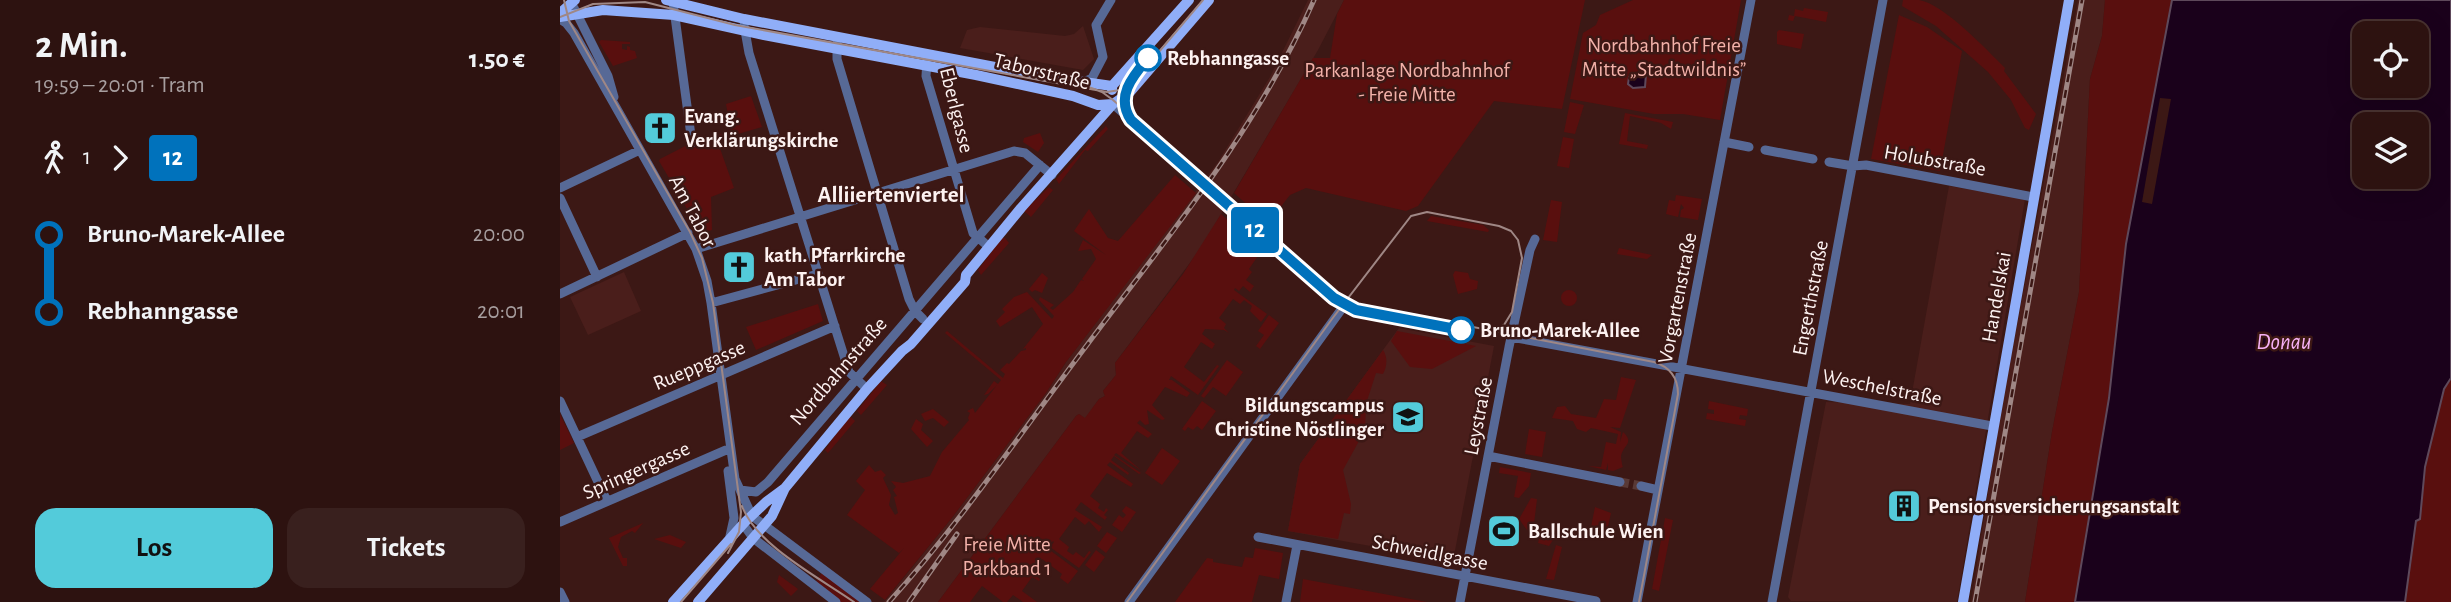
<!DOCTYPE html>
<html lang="de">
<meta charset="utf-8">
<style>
body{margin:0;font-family:"Alegreya Sans",sans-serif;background:#39201e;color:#f1f3f6;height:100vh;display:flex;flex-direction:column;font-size:26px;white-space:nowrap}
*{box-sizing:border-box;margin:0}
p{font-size:23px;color:#a79e9f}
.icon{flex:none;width:38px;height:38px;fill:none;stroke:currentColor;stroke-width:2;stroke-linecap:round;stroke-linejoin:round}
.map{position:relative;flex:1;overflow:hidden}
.panel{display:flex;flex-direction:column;background:#2d1210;width:560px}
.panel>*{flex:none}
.badge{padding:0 14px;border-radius:5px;font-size:24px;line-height:46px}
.controls{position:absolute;left:1792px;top:21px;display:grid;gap:14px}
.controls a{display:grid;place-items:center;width:77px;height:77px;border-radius:14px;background:#2d1210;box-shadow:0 7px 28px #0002,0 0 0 2px #483230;font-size:35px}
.map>.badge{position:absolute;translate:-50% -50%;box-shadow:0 0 0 4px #fff}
.legs{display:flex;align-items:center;gap:10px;height:77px;padding:0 35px;font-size:23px}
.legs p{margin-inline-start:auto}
.head{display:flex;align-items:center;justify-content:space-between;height:119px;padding:0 35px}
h1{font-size:38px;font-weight:700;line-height:52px}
.primary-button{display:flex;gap:14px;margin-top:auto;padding:14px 35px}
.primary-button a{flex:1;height:80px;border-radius:21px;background:#53cbda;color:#111;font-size:28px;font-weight:700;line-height:80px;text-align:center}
.primary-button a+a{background:#39201e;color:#f1f3f6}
ul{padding:0 35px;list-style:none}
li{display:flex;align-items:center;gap:24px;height:77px;font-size:26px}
li i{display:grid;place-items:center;width:10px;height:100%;margin:0 9px;background:currentColor}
li i::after{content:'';width:18px;height:18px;margin:-9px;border:5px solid;border-radius:50%;background:#2d1210}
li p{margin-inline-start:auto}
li:first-child i{background:linear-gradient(#0000 50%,currentColor 0)}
li:last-child i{background:linear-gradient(currentColor 50%,#0000 0)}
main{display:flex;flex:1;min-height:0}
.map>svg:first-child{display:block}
.built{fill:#4a1e1b}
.green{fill:#590f0e}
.water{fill:#1a011b;stroke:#5e495b;stroke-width:2;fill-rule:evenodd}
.pier{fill:#3c1815}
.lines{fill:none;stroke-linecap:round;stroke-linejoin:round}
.minor-tunnel{stroke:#593936;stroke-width:9;stroke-dasharray:9 4.5;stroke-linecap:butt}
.minor{stroke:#576996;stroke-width:9}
.major{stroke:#90aef8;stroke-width:10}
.tram{stroke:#9f8785;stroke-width:2}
.rail-casing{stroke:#9f8785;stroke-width:5}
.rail{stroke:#3c1815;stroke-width:2.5;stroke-dasharray:8;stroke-linecap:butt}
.line-1-casing{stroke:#fff;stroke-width:16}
.line-1{stroke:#0072bc;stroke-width:10}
.stop-1-dot{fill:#fff;stroke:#0072bc;stroke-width:3.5}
.labels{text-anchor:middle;stroke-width:5;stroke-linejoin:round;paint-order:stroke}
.park-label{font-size:21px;fill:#f3b1a9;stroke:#3c1815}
.stop-label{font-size:21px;font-weight:bold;fill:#fdf2f1;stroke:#3c1815;text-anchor:start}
.street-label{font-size:21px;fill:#fdf2f1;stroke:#3c1815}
.poi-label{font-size:21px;font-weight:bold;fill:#fdf2f1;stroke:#3c1815;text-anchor:start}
.neighbourhood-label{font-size:23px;font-weight:bold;fill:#fdf2f1;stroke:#3c1815}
.water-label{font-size:23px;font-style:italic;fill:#f5b0f4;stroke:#3c1815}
</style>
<main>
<section class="panel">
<div class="head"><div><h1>2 Min.</h1><p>19:59 – 20:01 · Tram</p></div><b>1.50 €</b></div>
<div class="legs"><svg class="icon" aria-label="walk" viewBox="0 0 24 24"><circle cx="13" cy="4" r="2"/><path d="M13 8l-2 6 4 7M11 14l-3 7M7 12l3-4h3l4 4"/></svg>1<svg class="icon" aria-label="forward" viewBox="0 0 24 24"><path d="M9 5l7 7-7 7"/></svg><b class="badge" style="background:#0072bc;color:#fff">12</b></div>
<ul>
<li><i style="color:#0072bc"></i><b>Bruno-Marek-Allee</b><p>20:00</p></li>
<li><i style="color:#0072bc"></i><b>Rebhanngasse</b><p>20:01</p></li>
</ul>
<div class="primary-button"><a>Los</a><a>Tickets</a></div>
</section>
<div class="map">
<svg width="1891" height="602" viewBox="0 0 1891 602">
<rect width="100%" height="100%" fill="#3c1815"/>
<path class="built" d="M748 0H784L758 50 641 248 555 363 556 375 543 391 545 396 539 399 525 419 519 414 516 416 378 602H324L391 519 486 393 506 362 658 162 710 77Z
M1518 0H1545L1542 36 1530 79 1519 292 1492 432 1465 602H1411L1439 421Z
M523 26 534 59 523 70 400 48 407 30 420 27 505 36 514 34Z
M1389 186 1465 199 1397 602 1231 601 1228 597 1266 402 1350 404Z
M64 272 81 311 28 335 10 297Z
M839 328 934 346 893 561 728 531 740 464Z"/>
<path class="green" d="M784 0H1025L1002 109 934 101 858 206 846 211 746 188 730 195 708 223 674 193 753 58H770L777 14Z
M1073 0H1181L1160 120 1123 114H1094L1010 99 1023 33 1036 25 1040 15Z
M1343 0C1348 0 1354 0 1359 0 1384 4 1427 50 1445 68L1444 71 1476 114 1469 130 1465 128 1451 100 1428 72 1376 26 1342 6Z
M1545 0H1612L1566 244 1549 398 1515 602H1465L1492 432 1519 292 1530 79 1542 36Z
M1244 8 1268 12 1266 22 1235 16 1233 21 1228 20 1229 15 1234 16 1235 9 1243 11Z
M1339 15 1367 27 1402 51 1380 171 1311 159Z
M1219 30 1244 34 1241 49 1217 44V32Z
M41 40 70 42V44H62V49L67 50V46L70 47V50L75 51 77 58 53 66 39 42Z
M191 96 202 127 157 140 174 188 151 197 152 230 143 233 140 231 99 161 100 159 143 137 171 132 166 104Z
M1010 102 1024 105 1015 134 1004 132Z
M1065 113 1113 122 1111 129 1101 123 1070 116 1067 141 1088 145 1087 149 1059 144Z
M546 126 548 129 528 151 525 150 499 184 496 179Z
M480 133 484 143 478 152 463 142 464 138Z
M1003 137 1014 139 1009 168 997 166Z
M615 175 636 193 506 362 486 393 391 519 325 600 310 589 344 548 339 553 287 515 305 490 296 481 309 465 315 472 321 470 326 475 323 478 331 495 329 505 335 515 338 513 334 497 337 496 333 490 336 487 331 481 343 483 370 476 382 452 409 420 408 418 410 413 407 411 413 408 415 413 437 385 428 394 424 395 434 381 438 384 441 380 385 333 387 331 443 378 445 374 440 370 447 363 449 364 461 351 466 350V348L463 349 483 324 472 307 440 327 436 321 445 312 442 309 454 297 467 292 492 319 494 316 479 300 480 297 494 305 490 308 493 310 513 292 521 280 524 281 522 279 536 259 531 249 518 251 523 240 546 255 514 231 529 209 548 238 558 241Z
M489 187 493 190 471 217 464 211Z
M1116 195 1142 199 1138 220 1120 217 1121 210 1124 208 1121 204 1118 217 1106 214 1109 200 1115 201Z
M991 200 1002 202 997 242 983 240Z
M661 214 702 250 689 269 692 272 686 280 694 286 690 292 683 286 679 291 675 288 674 290 707 314 701 322 690 311 692 306 684 300 680 304 673 299 659 318 666 324 664 328 669 333 664 330 645 329 642 334 655 344 652 349 641 342 624 367 644 382 657 365 659 366 638 395 611 376 609 380H612L630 393 627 397 605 387 592 405 605 419 602 420 587 410 589 424 585 425 580 420 577 423 592 434 588 438 577 431 561 453 582 471 556 453 554 455 581 473 579 474 554 456 551 460 569 473 568 475 550 462 547 465 573 484 571 487 547 473 530 496 540 504 538 508 544 512 546 508 548 510 544 515 547 517 545 520 521 502 515 510 542 527 539 532 529 521 525 525 515 517 499 539 509 547 507 551 513 555 516 552 524 558 529 551 531 552 519 568 490 547 494 542 493 541 487 548 518 571 508 584 500 578 502 574 482 559 472 573 480 579 479 581 472 577 462 591 477 602H463L453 595 447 602H443L422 586 410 602H378L516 416 519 414 525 418 539 399 545 396 543 391 556 375 555 363 623 274Z
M871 216 923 225 929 230 928 232 867 221Z
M442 238H445L449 243 421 275 418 270Z
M1059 248 1092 255 1087 259 1057 254Z
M895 271 908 273 910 279 918 281 917 289 898 294 893 275Z
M482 273 488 278 482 293 475 290 472 292 469 289Z
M1001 298a8 8 0 1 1 16 0a8 8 0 1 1-16 0Z
M258 304 263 321 196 350 186 327Z
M709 315 719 323 700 349 696 346 704 335 698 331Z
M837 331 916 346 872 369 850 367 831 341Z
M823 350C828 357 827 367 823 374L816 373 806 404 805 430 783 470 791 504 790 514 784 513 778 539 728 531 740 464Z
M667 360 683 372 666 396 653 387 644 398 641 396Z
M1061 377 1076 380 1060 428 1050 427 1061 432 1060 442 1063 432C1075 443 1063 445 1061 456 1061 457 1062 466 1063 467L1053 471 1048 470V463L1046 470 1028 466 1041 467 1046 442 1056 444 1058 434 1031 428 1026 432 1017 429 1013 421 992 418 997 407 1005 406 1011 414 1036 418 1044 399 1056 400Z
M1891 378V602H1845L1856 521 1860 518 1865 467 1884 389Z
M321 381 327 385 301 415 297 411Z
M642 401 656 411 642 430 637 426 633 430 628 427 625 431 622 429Z
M1149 401 1188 409 1187 416 1180 415 1179 419 1186 420 1185 426 1146 419 1147 413 1154 414V410L1148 409Z
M373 409 389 422 384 427 373 418 365 421 361 414Z
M0 414 14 443 0 450Z
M291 417 295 421 268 453 265 450 287 418Z
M356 419 363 424 361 430 373 441 367 447 351 429Z
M969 429 986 432 982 457 965 454Z
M602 448 620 461 602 485 585 473Z
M940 467 971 473 969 486 959 498 954 497 958 476 939 473Z
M971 498 977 499 974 524 982 533 986 530 994 533 995 537 989 546 978 543 980 535 967 530 959 519Z
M566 506 576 512 562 532 552 525 559 515 563 518 566 515 562 511Z
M1035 507 1051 513 1047 531 1031 527Z
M1105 518 1113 520 1099 591 1092 589Z
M83 523 75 533 72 531 61 537 58 547 63 558H67V566H63L49 538Z
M547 532 557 538 546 553 537 546Z
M110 535 126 542 121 548 94 539Z
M996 545 1002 547 994 580 986 579Z
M695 548 723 553 719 579 699 575 692 602H615L647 558 653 559V562L682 567 685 557 693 558Z
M536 550 545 557 534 572 525 565Z
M263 571 303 602H280L255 583Z
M219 575 238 589 231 596 217 582Z
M743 579 867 602H740Z"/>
<path class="water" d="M1612 0H1891V378L1884 389 1865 467 1860 519 1856 521 1845 602H1515L1549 398 1566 244ZM1804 33H1857V86H1804ZM1804 124H1857V177H1804Z
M1086 74 1085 87 1073 88 1068 84 1069 77Z"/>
<path class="pier" d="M1600 98 1611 99 1592 204 1582 202Z"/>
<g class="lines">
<path class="minor-tunnel" d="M1060 482 1081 486"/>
<path class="minor" d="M113 2 132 143
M14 8 48 76 54 97
M0 19 6 23 14 33 136 249 147 281 151 303 175 479 192 516 307 602
M184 25 189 53 289 372 307 389
M277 43V59L349 299 355 311 363 319
M367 60 366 76 413 233 429 247
M524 82 532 78 543 57 536 25 551 0
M553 104 767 290 786 303 569 602
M1164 142 1189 147
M1205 150 1253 159
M1269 162 1293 166 1306 165 1473 197
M0 188 80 150
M0 198 37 277
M136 249 454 151 465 153 492 175
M0 294 128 233
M151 303 258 274
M951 337 1432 426
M0 401 47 501
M17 437 275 326
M928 456 1060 482
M168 471 174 518 170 536
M1081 486 1098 490
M180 490 196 492 208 482 480 165
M0 522 166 450
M183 524 193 538 276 602
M698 537 1036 601
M0 592 5 602
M726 602 737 545
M900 602 949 347 970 250 975 239
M1077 602 1191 0
M1212 602 1323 0"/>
<path class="major" d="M106 0 184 19 482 76 552 86
M0 13 15 0
M0 17 43 10 114 15 204 35 416 75 513 96 538 105 553 104
M552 90V86L629 0
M113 602 185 522 206 502 225 488 307 389 342 351 351 344 405 282 406 275 461 208 553 104 570 92 649 0
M138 602 212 516 225 488
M1403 602 1509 0"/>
<path class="tram" d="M4 0 9 21 130 232 142 258 153 303 181 512 179 532 168 553
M0 17 33 4 85 2 175 25 547 92 560 90 575 80 643 0
M526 86 542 92 553 100 789 303 1094 362C1110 367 1118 378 1118 394L1079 602
M182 506C196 545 260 578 294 602
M121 602 171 544
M567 602 772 319 851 216 867 212 939 226 951 231 958 240 962 258 952 312 944 325 929 333"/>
<g class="rail-casing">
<path id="rail" d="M329 602C401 522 462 431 527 345 610 234 698 128 754 0
M349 602 397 534
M1415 602 1522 0"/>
</g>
<use href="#rail" class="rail"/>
</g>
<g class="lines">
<g class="line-1-casing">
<path id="line-1" d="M588 58C573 76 555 96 571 120L774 298 796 310 901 330"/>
</g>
<use href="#line-1" class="line-1"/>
</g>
<defs>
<g id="church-square" transform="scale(1.75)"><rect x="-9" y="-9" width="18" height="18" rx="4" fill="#53cbda" stroke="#3c1815"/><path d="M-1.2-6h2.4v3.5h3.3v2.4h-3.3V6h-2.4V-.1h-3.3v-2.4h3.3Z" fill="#111"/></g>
<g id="school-square" transform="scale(1.75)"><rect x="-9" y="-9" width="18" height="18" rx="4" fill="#53cbda" stroke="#3c1815"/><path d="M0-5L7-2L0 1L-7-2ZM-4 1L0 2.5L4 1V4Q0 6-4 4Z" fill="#111"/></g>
<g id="building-square" transform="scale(1.75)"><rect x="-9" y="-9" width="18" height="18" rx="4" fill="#53cbda" stroke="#3c1815"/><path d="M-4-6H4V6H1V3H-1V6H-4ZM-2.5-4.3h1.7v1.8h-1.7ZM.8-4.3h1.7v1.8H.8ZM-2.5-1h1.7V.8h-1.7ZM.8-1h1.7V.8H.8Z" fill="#111"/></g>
<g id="stadium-square" transform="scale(1.75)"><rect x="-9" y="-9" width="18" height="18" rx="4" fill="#53cbda" stroke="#3c1815"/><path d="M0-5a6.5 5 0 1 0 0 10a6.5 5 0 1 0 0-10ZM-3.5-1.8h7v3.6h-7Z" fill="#111"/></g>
</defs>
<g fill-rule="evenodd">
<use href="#church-square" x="100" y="128"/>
<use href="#church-square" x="179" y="267"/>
<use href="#school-square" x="848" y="417"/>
<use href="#building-square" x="1344" y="506"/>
<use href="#stadium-square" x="944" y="531"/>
</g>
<g class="stop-1-dot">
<circle cx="588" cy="58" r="12"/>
<circle cx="901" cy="330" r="12"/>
</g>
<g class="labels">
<g class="park-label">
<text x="1104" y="52">Nordbahnhof Freie<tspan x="1104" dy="24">Mitte „Stadtwildnis”</tspan></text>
<text x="847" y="77">Parkanlage Nordbahnhof<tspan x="847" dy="24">- Freie Mitte</tspan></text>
<text x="447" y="551">Freie Mitte<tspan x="447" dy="24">Parkband 1</tspan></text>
</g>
<g class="stop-label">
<text x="607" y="65">Rebhanngasse</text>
<text x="920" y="337">Bruno-Marek-Allee</text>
</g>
<g class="street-label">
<text transform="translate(482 71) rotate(14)" y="7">Taborstraße</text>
<text transform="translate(397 110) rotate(76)" y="7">Eberlgasse</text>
<text transform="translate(1375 160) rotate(10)" y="7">Holubstraße</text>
<text transform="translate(133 211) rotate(62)" y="7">Am Tabor</text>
<text transform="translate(1436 297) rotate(-80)" y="7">Handelskai</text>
<text transform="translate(1117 298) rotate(-79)" y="7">Vorgartenstraße</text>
<text transform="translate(1250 298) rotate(-79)" y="7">Engerthstraße</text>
<text transform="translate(139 365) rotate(-23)" y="7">Rueppgasse</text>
<text transform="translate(278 371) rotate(-49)" y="7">Nordbahnstraße</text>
<text transform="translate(1322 387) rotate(11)" y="7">Weschelstraße</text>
<text transform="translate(918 416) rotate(-79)" y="7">Leystraße</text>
<text transform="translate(76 470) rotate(-24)" y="7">Springergasse</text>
<text transform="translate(870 552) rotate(11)" y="7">Schweidlgasse</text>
</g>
<g class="poi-label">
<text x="124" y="123">Evang.<tspan x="124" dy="24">Verklärungskirche</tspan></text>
<text x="204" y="262">kath. Pfarrkirche<tspan x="204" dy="24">Am Tabor</tspan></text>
<text x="824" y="412" text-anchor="end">Bildungscampus<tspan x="824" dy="24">Christine Nöstlinger</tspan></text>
<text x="1368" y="513">Pensionsversicherungsanstalt</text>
<text x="968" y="538">Ballschule Wien</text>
</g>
<g class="neighbourhood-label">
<text x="331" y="202">Alliiertenviertel</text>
</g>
<g class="water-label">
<text x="1724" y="349">Donau</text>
</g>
</g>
</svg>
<div class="controls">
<a><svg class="icon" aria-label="locate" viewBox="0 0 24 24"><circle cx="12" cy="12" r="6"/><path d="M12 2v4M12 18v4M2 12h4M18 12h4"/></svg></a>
<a><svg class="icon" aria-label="layers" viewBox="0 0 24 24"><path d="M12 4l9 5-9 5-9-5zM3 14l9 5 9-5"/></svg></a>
</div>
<b class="badge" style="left:695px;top:230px;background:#0072bc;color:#fff">12</b>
</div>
</main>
